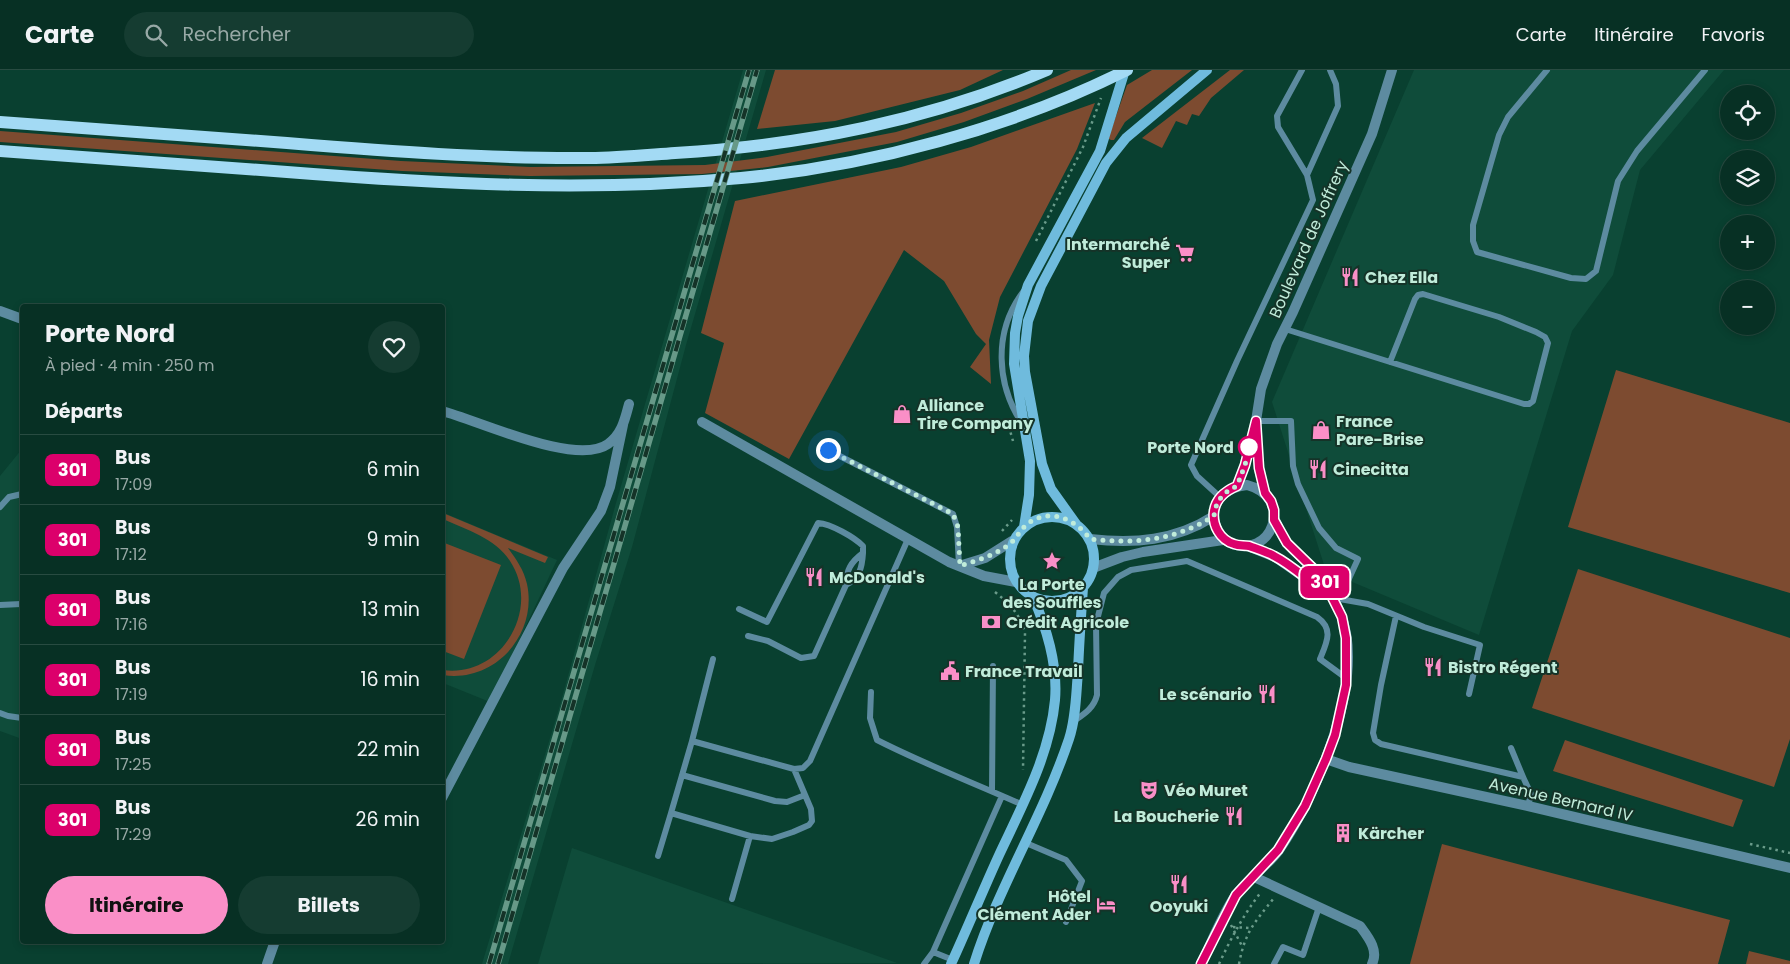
<!DOCTYPE html>
<html lang="fr">
<meta charset="utf-8">
<style>
body{margin:0;font-family:Poppins,sans-serif;background:#153c31;color:#f1f3f6;height:100vh;display:flex;flex-direction:column;font-size:19px;white-space:nowrap}
*{box-sizing:border-box;margin:0}
p{font-size:16px;color:#98a9a6}
.icon{flex:none;width:28px;height:28px;fill:none;stroke:currentColor;stroke-width:2;stroke-linecap:round;stroke-linejoin:round}
.map{position:relative;flex:1;overflow:hidden}
.drawer{position:absolute;left:20px;top:234px;width:425px;height:640px;display:flex;flex-direction:column;background:#073024;border-radius:5px;box-shadow:0 2px 8px #0003,0 0 0 1px #284b41}
.drawer>*{flex:none}
.badge{padding:0 10px;border-radius:8px;font-size:18px;line-height:32px}
.buttons{position:absolute;left:1720px;top:15px;display:grid;gap:10px}
.buttons a{display:grid;place-items:center;width:55px;height:55px;border-radius:50%;background:#073024;box-shadow:0 2px 8px #0003,0 0 0 1px #284b41;font-size:25px}
.you{position:absolute;width:25px;height:25px;margin:-12px;border:4px solid #fff;border-radius:50%;background:#1a73e8;box-shadow:0 0 0 8px #1a73e833}
.map>.badge{position:absolute;translate:-50% -50%;box-shadow:0 0 0 2px #fff}
h2{padding:0 25px;font-size:19px;line-height:45px}
.round{display:grid;place-items:center;flex:none;width:52px;height:52px;border-radius:26px;background:#153c31}
.head{display:flex;align-items:center;justify-content:space-between;height:85px;padding:0 25px}
h1{font-size:24px;font-weight:700;line-height:38px}
.primary-button{display:flex;gap:10px;margin-top:auto;padding:10px 25px}
.primary-button a{flex:1;height:58px;border-radius:30px;background:#fa8fc7;color:#111;font-size:20px;font-weight:700;line-height:58px;text-align:center}
.primary-button a+a{background:#153c31;color:#f1f3f6}
ul{padding:0;list-style:none}
li{display:flex;align-items:center;gap:15px;height:70px;padding:0 25px;border-top:1px solid #284b41}
li div{flex:1}
li b{display:block;font-size:19px}
li em{font-style:normal}
li .badge{min-width:55px;font-weight:700;text-align:center}
header{display:flex;align-items:center;gap:30px;box-sizing:border-box;height:70px;padding:0 25px;background:#073024;border-bottom:1px solid #284b41}
header strong{font-size:24px}
nav{display:flex;gap:28px;margin-inline-start:auto;font-size:18px}
.search{width:350px;height:45px;background:#153c31;display:flex;align-items:center;gap:12px;box-sizing:border-box;padding:0 18px;border-radius:28px;color:#98a9a6;font-size:19px}
.map>svg:first-child{display:block}
.built{fill:#0f4c3a}
.green{fill:#7d4b30}
.lines{fill:none;stroke-linecap:round;stroke-linejoin:round}
.path{stroke:#6a9b8a;stroke-width:2.5;stroke-dasharray:2.5 4;stroke-linecap:butt}
.lane{stroke:#5d8ba0;stroke-width:6}
.street{stroke:#5d8ba0;stroke-width:10}
.secondary{stroke:#6fbbdd;stroke-width:10}
.primary{stroke:#a3daf4;stroke-width:12}
.rail-casing{stroke:#679988;stroke-width:5.5}
.rail{stroke:#153328;stroke-width:4;stroke-dasharray:11;stroke-linecap:butt}
.line-casing{stroke:#fff;stroke-width:11}
.line{stroke:#dc006b;stroke-width:8}
.walk{stroke:#c0ecda;stroke-width:5;stroke-dasharray:0 9}
.stop-dot{fill:#fff;stroke:#dc006b;stroke-width:2.5}
.labels{text-anchor:middle;stroke-width:4;stroke-linejoin:round;paint-order:stroke}
.street-label{font-size:16px;fill:#c0ecda;stroke:#153328}
.poi-label{font-size:16px;font-weight:bold;fill:#c0ecda;stroke:#153328;text-anchor:start}
.stop-label{font-size:16px;font-weight:bold;fill:#c0ecda;stroke:#153328;text-anchor:end}
</style>
<header>
<strong>Carte</strong>
<div class="search"><svg class="icon" aria-label="search" viewBox="0 0 24 24"><circle cx="10" cy="10" r="6"/><path d="M15 15l6 6"/></svg>Rechercher</div>
<nav><a>Carte</a><a>Itinéraire</a><a>Favoris</a></nav>
</header>
<div class="map">
<svg width="1790" height="894" viewBox="0 0 1790 894">
<rect width="100%" height="100%" fill="#094030"/>
<path class="built" d="M743 0H766L686 275 632 477 595 595 508 894H482L560 635 616 433Z
M1414 0H1724L1640 100 1613 205 1572 261 1479 565 1326 501 1272 332Z
M22 379V669L0 661V406Z
M442 442 557 490 490 632 443 613Z
M572 778 869 883 897 893 538 894Z"/>
<path class="green" d="M775 0H1003L960 20 835 51 757 59Z
M1071 0H1096L1027 29 964 52 897 72 768 97 702 104 530 106 402 101 0 72V61L401 91 531 97 705 95 767 87 896 62 961 43 1023 21Z
M1152 0H1192L1125 52 1114 70H1111L1109 69V66L1127 15Z
M1230 0H1244L1211 28 1199 46 1192 44 1187 55 1176 51 1162 78 1142 68Z
M1095 33 1077 79 1000 227 989 270 991 314 970 297 986 274 976 264 944 211 904 180 789 389 705 343 724 273 701 263 735 131 901 97 971 77Z
M1616 300 1790 353V523L1568 457Z
M443 443 548 487 545 493 508 478C516 489 524 500 527 514 538 565 494 613 443 605V600C501 608 542 539 510 491 495 468 467 460 443 449Z
M442 472 501 495 464 589 443 581Z
M1578 499 1790 568V669L1774 717 1532 638Z
M1565 670 1743 730 1733 757 1553 701Z
M1442 774 1730 850 1718 894H1410Z
M1749 881 1790 891V894H1746Z"/>
<g class="lines">
<path class="path" d="M1036 171 1083 77 1101 28
M1007 350 1013 371
M1002 461 1012 450
M995 522C1011 535 1019 543 1025 563L1023 700
M1750 774 1790 783
M1231 855 1242 876
M1233 857 1250 858
M1219 894C1231 868 1244 844 1261 822
M1239 894C1245 862 1254 853 1274 828"/>
<path class="lane" d="M1302 0 1277 46 1278 57 1307 105
M1547 0 1508 47 1499 65 1473 155V171L1477 182 1571 208 1586 209 1596 201 1618 111 1637 81 1705 0
M1285 259 1524 334H1529L1533 331 1548 273 1545 267 1536 262 1499 247 1423 224 1418 225 1415 229 1390 292
M1256 351H1291L1293 396 1298 414 1319 458 1336 478 1358 489 1347 513 1334 528
M1023 355C996 315 993 262 1023 222
M828 380 953 444 957 457 959 496
M1220 427 1197 406 1191 395 1237 291 1313 130 1307 105 1338 36 1336 14 1330 0
M0 437 9 427 22 424
M846 515C860 507 862 498 863 483
M1334 528 1368 534 1424 557 1480 575 1469 624
M0 535 21 534
M739 539 767 552 818 453C831 454 854 467 863 476V483C851 492 846 500 846 515L814 586 801 588 768 571 748 566
M1396 546 1381 615 1373 663 1375 670 1381 674 1523 707 1511 678
M871 622 870 648 877 670C924 694 974 713 1023 735
M0 643 8 646 22 648
M1074 651C1084 644 1094 638 1097 625L1096 554 1104 523 1118 507 1131 500 1187 491 1317 547C1334 559 1327 572 1320 589L1346 608
M692 671 713 589
M794 699 811 739 812 751 809 755 793 762 772 769 750 766 671 743 692 671 794 699 803 698 810 691 908 469
M682 705 775 731 787 732 805 725
M1523 707 1531 724 1528 736
M992 721 993 596
M1026 773 1066 790 1082 811 1066 852
M658 786 671 743
M732 829 750 766
M933 882 953 890
M924 894 933 882 1002 726
M1274 894 1283 877 1303 885 1319 837"/>
<path class="street" d="M0 241 22 249
M442 341C480 351 576 397 608 374 622 364 625 349 629 334
M702 352 949 492 984 506 1016 512
M1256 362 1259 398 1265 423
M1247 415C1296 428 1271 491 1230 473 1222 469 1217 462 1215 453 1210 431 1226 417 1247 415Z
M1237 416 1245 395 1256 351 1261 319 1277 274 1293 242 1372 64 1392 0
M1090 469C1134 474 1175 471 1214 446
M1248 476 1275 487 1331 526
M959 496 985 488 1012 471
M1093 498 1122 487 1143 482 1223 470
M1326 689 1349 697 1528 736 1790 798
M442 728 563 498 601 441 610 417 623 355
M1254 807 1360 856C1368 867 1379 880 1372 894
M267 894 275 871
M1201 894C1212 872 1221 847 1235 826 1247 809 1267 797 1279 780 1317 725 1366 610 1341 545 1336 533 1330 519 1323 508 1313 495 1297 486 1287 473 1282 467 1279 458 1275 450"/>
<path class="secondary" d="M1010 489a42 42 0 1 1 84 0a42 42 0 1 1-84 0Z
M1076 454 1051 419 1042 394 1025 302 1024 286 1028 251 1041 216 1106 93 1126 68 1207 0
M1024 457 1029 425 1030 391 1014 294 1015 263 1018 246 1028 215 1100 81 1125 0
M951 894C968 857 983 820 1000 783 1023 734 1050 684 1055 630 1058 594 1047 559 1033 527
M974 894C998 817 1043 747 1069 669 1076 648 1076 624 1078 602 1079 574 1081 546 1083 518"/>
<path class="primary" d="M0 52C96 59 191 66 287 73 387 81 489 89 590 88 618 88 647 85 675 83 805 75 927 51 1047 0
M0 81C96 88 191 95 287 102 438 114 590 122 741 108 870 96 1011 58 1127 0"/>
<g class="rail-casing">
<path id="rail" d="M489 894 749 0
M498 894 757 0"/>
</g>
<use href="#rail" class="rail"/>
</g>
<g class="lines">
<g class="line-casing">
<path id="line" d="M1201 894 1236 825 1278 780 1305 736 1326 689 1335 665 1346 615V568L1342 547 1322 507 1287 473 1274 450V440L1271 431 1265 423 1259 398 1256 351 1245 395 1237 416C1225 421 1216 428 1214 441 1212 455 1220 470 1234 474 1239 476 1244 475 1249 476 1257 479 1267 482 1274 486 1290 494 1305 508 1319 518"/>
</g>
<use href="#line" class="line"/>
<path class="walk" d="M828 380 953 444 958 457 960 496C978 490 997 485 1012 472 1018 466 1022 457 1030 452 1052 438 1076 450 1090 469 1135 474 1174 471 1214 446 1216 431 1222 423 1237 416L1245 395 1250 374 1249 377"/>
</g>
<defs>
<g id="supermarket-bare" transform="scale(1.5)"><path d="M-6-5.5h2.5l.6 2H6L4.5 2H-2.5L-4.4-4H-6ZM-1.5 3.2a1.3 1.3 0 1 0 .1 0ZM3 3.2a1.3 1.3 0 1 0 .1 0Z" fill="#fa8fc7" stroke="#153328" stroke-width="2.5" paint-order="stroke"/></g>
<g id="restaurant-bare" transform="scale(1.5)"><path d="M-5-6h1v4h1v-4h1v4h1v-4h1v5L-1.5 .5V6h-2V.5L-5-1ZM5-6V6H3V1.5H1.5Q1.5-4 5-6Z" fill="#fa8fc7" stroke="#153328" stroke-width="2.5" paint-order="stroke"/></g>
<g id="shop-bare" transform="scale(1.5)"><path d="M-5-2.5h2.3a2.7 3.5 0 0 1 5.4 0H5L5.5 6h-11ZM-1.5-2.5h3a1.5 2.3 0 0 0-3 0Z" fill="#fa8fc7" stroke="#153328" stroke-width="2.5" paint-order="stroke"/></g>
<g id="sight-bare" transform="scale(1.5)"><path d="M0-6L1.8-2.2L6-1.7L2.9 1.2L3.7 5.4L0 3.3L-3.7 5.4L-2.9 1.2L-6-1.7L-1.8-2.2Z" fill="#fa8fc7" stroke="#153328" stroke-width="2.5" paint-order="stroke"/></g>
<g id="bank-bare" transform="scale(1.5)"><path d="M-6-4H6V4H-6ZM0-2.3a2.3 2.3 0 1 0 0 4.6a2.3 2.3 0 1 0 0-4.6Z" fill="#fa8fc7" stroke="#153328" stroke-width="2.5" paint-order="stroke"/></g>
<g id="civic-bare" transform="scale(1.5)"><path d="M-.6-6.5H3V-4.5H.6V-3L4-1V1h2V6H-6V1h2V-1L-.6-3ZM-1.2 2.5V6h2.4V2.5Z" fill="#fa8fc7" stroke="#153328" stroke-width="2.5" paint-order="stroke"/></g>
<g id="theatre-bare" transform="scale(1.5)"><path d="M-5-5.5Q0-4 5-5.5V0Q5 5 0 6Q-5 5-5 0ZM-3.3-2.5H-1v1.5H-3.3ZM1-2.5H3.3v1.5H1ZM-2.8 1Q0 5.5 2.8 1Z" fill="#fa8fc7" stroke="#153328" stroke-width="2.5" paint-order="stroke"/></g>
<g id="building-bare" transform="scale(1.5)"><path d="M-4-6H4V6H1V3H-1V6H-4ZM-2.5-4.3h1.7v1.8h-1.7ZM.8-4.3h1.7v1.8H.8ZM-2.5-1h1.7V.8h-1.7ZM.8-1h1.7V.8H.8Z" fill="#fa8fc7" stroke="#153328" stroke-width="2.5" paint-order="stroke"/></g>
<g id="hotel-bare" transform="scale(1.5)"><path d="M-6-4.5h1.5V1H6V5H4.5V3h-9V5H-6ZM-4 0a1.8 1.8 0 1 1 3.6 0ZM.5 0V-2.5h3Q6-2.5 6 0Z" fill="#fa8fc7" stroke="#153328" stroke-width="2.5" paint-order="stroke"/></g>
</defs>
<g fill-rule="evenodd">
<use href="#supermarket-bare" x="1185" y="183"/>
<use href="#restaurant-bare" x="1350" y="207"/>
<use href="#shop-bare" x="902" y="344"/>
<use href="#shop-bare" x="1321" y="360"/>
<use href="#restaurant-bare" x="1318" y="399"/>
<use href="#sight-bare" x="1052" y="491"/>
<use href="#restaurant-bare" x="814" y="507"/>
<use href="#bank-bare" x="991" y="552"/>
<use href="#restaurant-bare" x="1433" y="597"/>
<use href="#civic-bare" x="950" y="601"/>
<use href="#restaurant-bare" x="1267" y="624"/>
<use href="#theatre-bare" x="1149" y="720"/>
<use href="#restaurant-bare" x="1234" y="746"/>
<use href="#building-bare" x="1343" y="763"/>
<use href="#restaurant-bare" x="1179" y="814"/>
<use href="#hotel-bare" x="1106" y="835"/>
</g>
<circle class="stop-dot" cx="1249" cy="377" r="10"/>
<g class="labels">
<g class="street-label">
<text transform="translate(1308 169) rotate(-66)" y="6">Boulevard de Joffrery</text>
<text transform="translate(1561 729) rotate(13)" y="6">Avenue Bernard IV</text>
</g>
<g class="poi-label">
<text x="1170" y="180" text-anchor="end">Intermarché<tspan x="1170" dy="18">Super</tspan></text>
<text x="1365" y="213">Chez Ella</text>
<text x="917" y="341">Alliance<tspan x="917" dy="18">Tire Company</tspan></text>
<text x="1336" y="357">France<tspan x="1336" dy="18">Pare-Brise</tspan></text>
<text x="1333" y="405">Cinecitta</text>
<text x="829" y="513">McDonald's</text>
<text x="1052" y="520" text-anchor="middle">La Porte<tspan x="1052" dy="18">des Souffles</tspan></text>
<text x="1006" y="558">Crédit Agricole</text>
<text x="1448" y="603">Bistro Régent</text>
<text x="965" y="607">France Travail</text>
<text x="1252" y="630" text-anchor="end">Le scénario</text>
<text x="1164" y="726">Véo Muret</text>
<text x="1219" y="752" text-anchor="end">La Boucherie</text>
<text x="1358" y="769">Kärcher</text>
<text x="1091" y="832" text-anchor="end">Hôtel<tspan x="1091" dy="18">Clément Ader</tspan></text>
<text x="1179" y="842" text-anchor="middle">Ooyuki</text>
</g>
<g class="stop-label">
<text x="1234" y="383">Porte Nord</text>
</g>
</g>
</svg>
<div class="buttons">
<a><svg class="icon" aria-label="locate" viewBox="0 0 24 24"><circle cx="12" cy="12" r="6"/><path d="M12 2v4M12 18v4M2 12h4M18 12h4"/></svg></a>
<a><svg class="icon" aria-label="layers" viewBox="0 0 24 24"><path d="M12 4l9 5-9 5-9-5zM3 14l9 5 9-5"/></svg></a>
<a>+</a>
<a>−</a>
</div>
<div class="you" style="left:828px;top:380px"></div>
<b class="badge" style="left:1325px;top:512px;background:#dc006b;color:#fff">301</b>
<section class="drawer">
<div class="head"><div><h1>Porte Nord</h1><p>À pied · 4 min · 250 m</p></div><a class="round"><svg class="icon" aria-label="heart" viewBox="0 0 24 24"><path d="M12 20l-8-8c-3-5 5-10 8-4 3-6 11-1 8 4z"/></svg></a></div>
<h2>Départs</h2>
<ul>
<li><span class="badge" style="background:#dc006b;color:#fff">301</span><div><b>Bus</b><p>17:09</p></div><em>6 min</em></li>
<li><span class="badge" style="background:#dc006b;color:#fff">301</span><div><b>Bus</b><p>17:12</p></div><em>9 min</em></li>
<li><span class="badge" style="background:#dc006b;color:#fff">301</span><div><b>Bus</b><p>17:16</p></div><em>13 min</em></li>
<li><span class="badge" style="background:#dc006b;color:#fff">301</span><div><b>Bus</b><p>17:19</p></div><em>16 min</em></li>
<li><span class="badge" style="background:#dc006b;color:#fff">301</span><div><b>Bus</b><p>17:25</p></div><em>22 min</em></li>
<li><span class="badge" style="background:#dc006b;color:#fff">301</span><div><b>Bus</b><p>17:29</p></div><em>26 min</em></li>
</ul>
<div class="primary-button"><a>Itinéraire</a><a>Billets</a></div>
</section>
</div>
